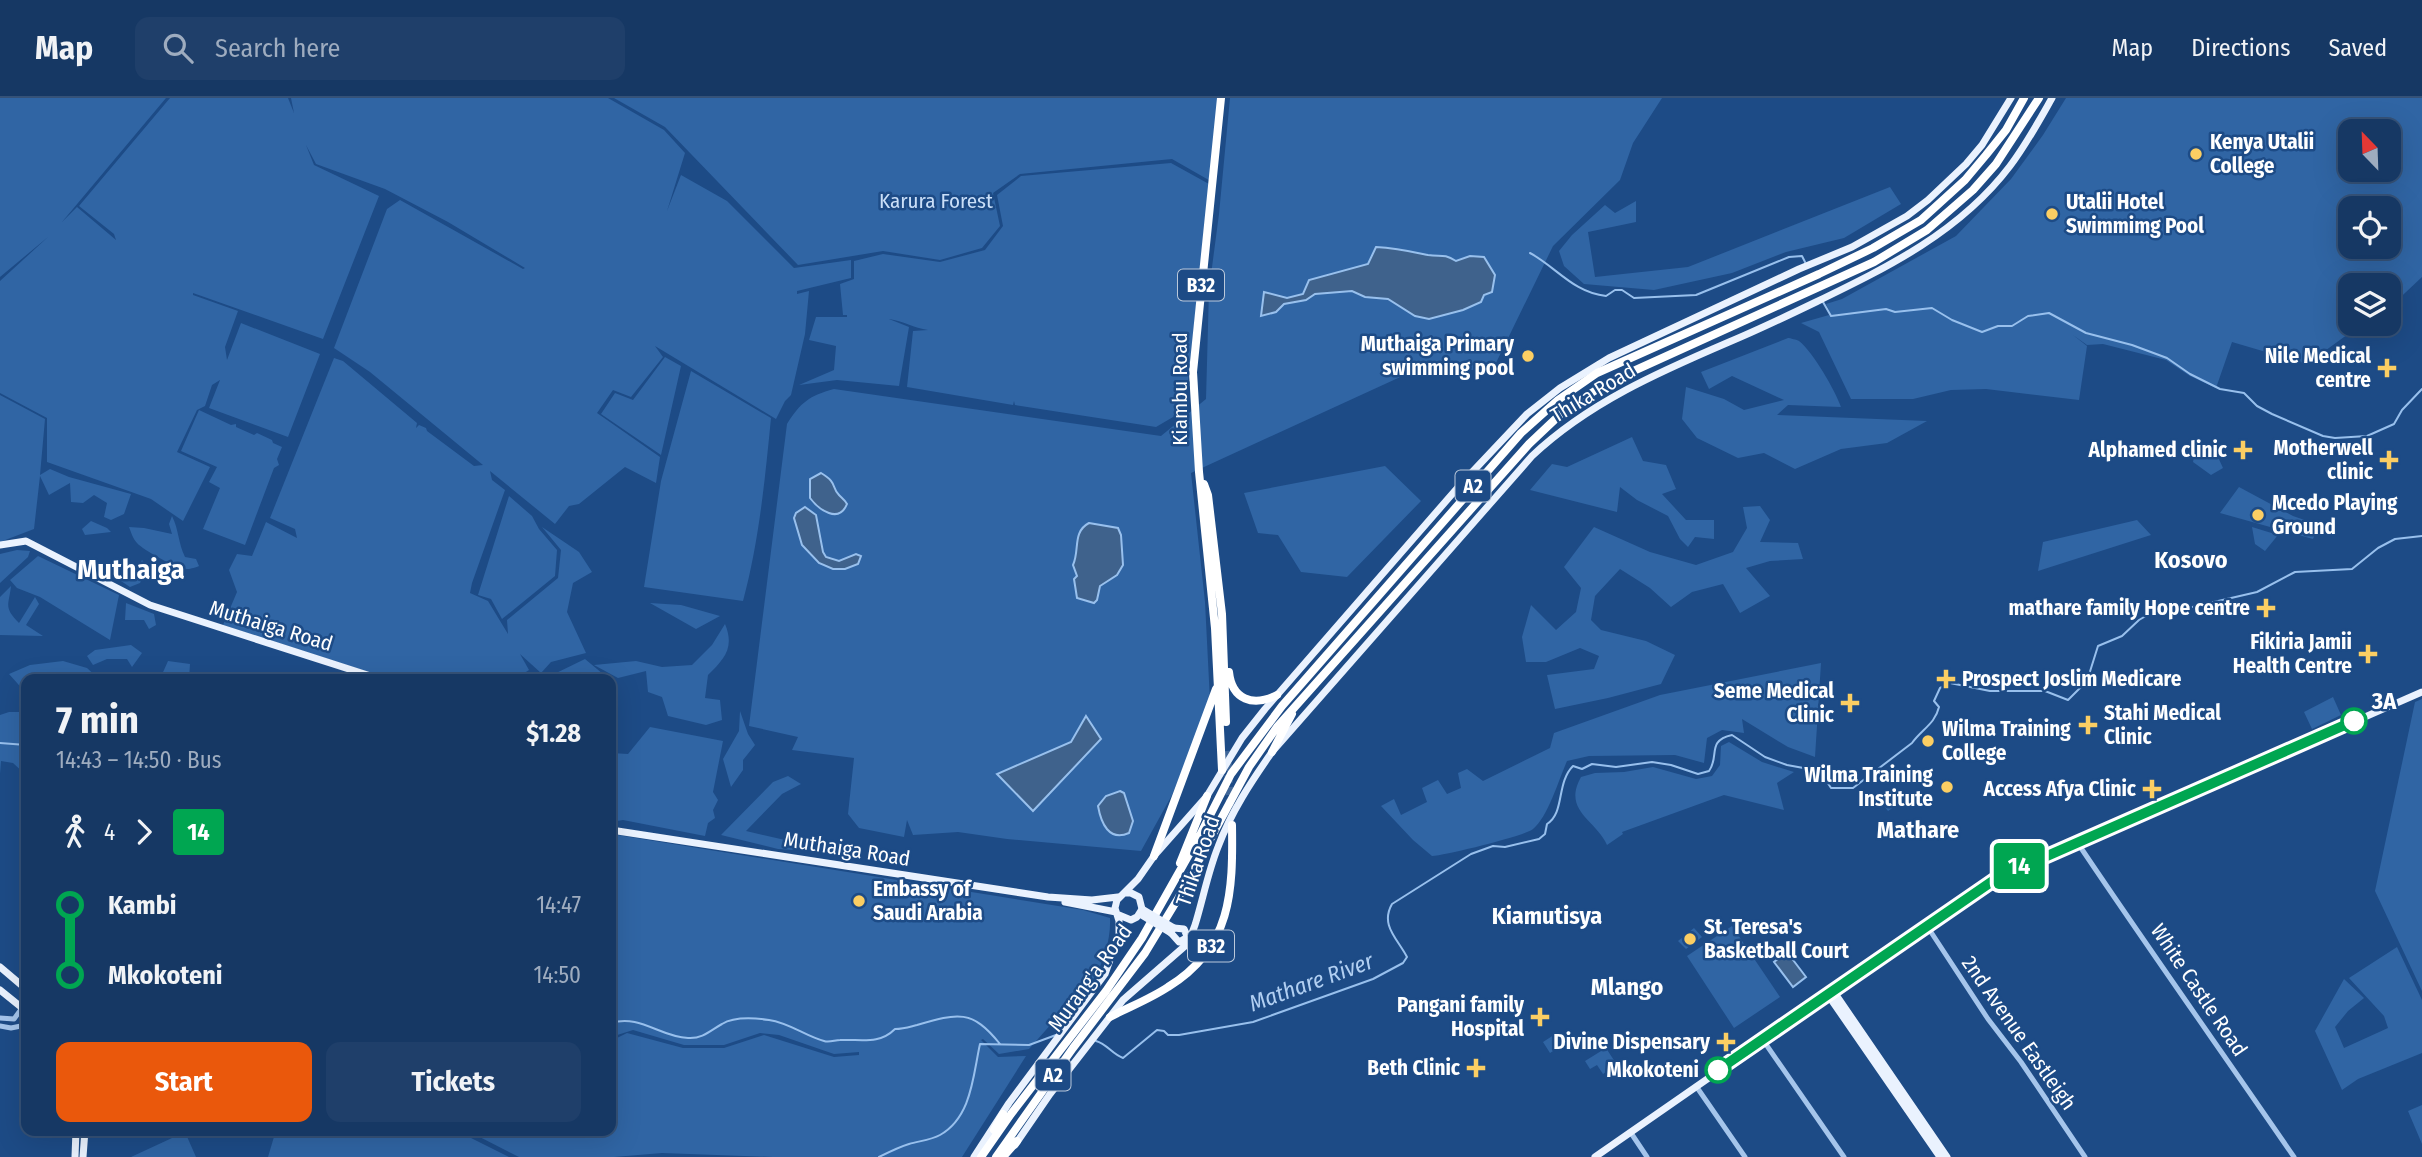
<!DOCTYPE html>
<meta charset="utf-8">
<style>
body{margin:0;font-family:"Fira Sans Condensed",sans-serif;background:#1f3f6a;color:#f1f3f6;height:100vh;display:flex;flex-direction:column;font-size:26px;white-space:nowrap}
*{box-sizing:border-box;margin:0}
p{font-size:23px;color:#9eacbf}
.icon{flex:none;width:38px;height:38px;fill:none;stroke:currentColor;stroke-width:2;stroke-linecap:round;stroke-linejoin:round}
.map{position:relative;flex:1;overflow:hidden}
.details{position:absolute;left:21px;top:576px;width:595px;height:462px;display:flex;flex-direction:column;background:#163864;border-radius:14px;box-shadow:0 7px 28px #0002,0 0 0 2px #355278}
.details>*{flex:none}
.badge{padding:0 14px;border-radius:5px;font-size:24px;line-height:46px}
.needle{width:46px;rotate:337deg}
.controls{position:absolute;left:2338px;top:21px;display:grid;gap:14px}
.controls a{display:grid;place-items:center;width:63px;height:63px;border-radius:14px;background:#163864;box-shadow:0 7px 28px #0002,0 0 0 2px #355278;font-size:35px}
.map>.badge{position:absolute;translate:-50% -50%;box-shadow:0 0 0 4px #fff}
.legs{display:flex;align-items:center;gap:10px;height:77px;padding:0 35px;font-size:23px}
.legs p{margin-inline-start:auto}
.overview{display:flex;align-items:center;justify-content:space-between;height:119px;padding:0 35px}
h1{font-size:38px;font-weight:700;line-height:52px}
.action{display:flex;gap:14px;margin-top:auto;padding:14px 35px}
.action a{flex:1;height:80px;border-radius:14px;background:#ea580c;color:#fff;font-size:28px;font-weight:700;line-height:80px;text-align:center}
.action a+a{background:#1f3f6a;color:#f1f3f6}
ul{padding:0 35px;list-style:none}
li{display:flex;align-items:center;gap:24px;height:70px;font-size:26px}
li i{display:grid;place-items:center;width:10px;height:100%;margin:0 9px;background:currentColor}
li i::after{content:'';width:18px;height:18px;margin:-9px;border:5px solid;border-radius:50%;background:#163864}
li p{margin-inline-start:auto}
li:first-child i{background:linear-gradient(#0000 50%,currentColor 0)}
li:last-child i{background:linear-gradient(currentColor 50%,#0000 0)}
header{display:flex;align-items:center;gap:42px;box-sizing:border-box;height:98px;padding:0 35px;background:#163864;border-bottom:2px solid #355278}
header strong{font-size:33px}
nav{display:flex;gap:38px;margin-inline-start:auto;font-size:24px}
.search{width:490px;height:63px;background:#1f3f6a;display:flex;align-items:center;gap:18px;box-sizing:border-box;padding:0 24px;border-radius:14px;color:#9eacbf;font-size:26px}
.map>svg:first-child{display:block}
.green{fill:#3065a4;fill-rule:evenodd}
.water{fill:#3f628c;stroke:#98c0ed;stroke-width:2}
.lines{fill:none;stroke-linecap:round;stroke-linejoin:round}
.stream{stroke:#98c0ed;stroke-width:2}
.highway-tunnel{stroke:#3f6698;stroke-width:8;stroke-dasharray:8 4;stroke-linecap:butt}
.minor{stroke:#a5c5eb;stroke-width:5}
.major{stroke:#eaf2fe;stroke-width:7}
.highway{stroke:#fff;stroke-width:8}
.major-bridge{stroke:#eaf2fe;stroke-width:7}
.line-1-casing{stroke:#fff;stroke-width:16}
.line-1{stroke:#00a651;stroke-width:10}
.poi-dot{fill:#fbce63;stroke:#1d4b86;stroke-width:2.5}
.stop-1-dot{fill:#fff;stroke:#00a651;stroke-width:3.5}
.labels{text-anchor:middle;stroke-width:5;stroke-linejoin:round;paint-order:stroke}
.shield{fill:#1d4b86;stroke:#bbc9db;stroke-width:2}
.shield-label{font-size:19px;font-weight:bold;fill:#fff}
.poi-label{font-size:21px;font-weight:bold;fill:#fff;stroke:#1d4b86;text-anchor:end}
.park-label{font-size:21px;fill:#cadff8;stroke:#1d4b86}
.street-label{font-size:21px;fill:#fff;stroke:#1d4b86}
.stop-label{font-size:21px;font-weight:bold;fill:#fff;stroke:#1d4b86;text-anchor:end}
.water-label{font-size:23px;font-style:italic;fill:#b1cff2;stroke:#1d4b86}
.quarter-label{font-size:24px;font-weight:bold;fill:#fff;stroke:#1d4b86}
.district-label{font-size:28px;font-weight:bold;fill:#fff;stroke:#1d4b86}
</style>
<header>
<strong>Map</strong>
<div class="search"><svg class="icon" aria-label="search" viewBox="0 0 24 24"><circle cx="10" cy="10" r="6"/><path d="M15 15l6 6"/></svg>Search here</div>
<nav><a>Map</a><a>Directions</a><a>Saved</a></nav>
</header>
<div class="map">
<svg width="2422" height="1059" viewBox="0 0 2422 1059">
<rect width="100%" height="100%" fill="#1d4b86"/>
<path class="green" d="M0 0H166L62 124 77 109 116 142 114 136 79 108 170 0H288L294 15 291 0H608L664 32 685 55 667 113 681 77 727 103 794 170 851 162V180L797 193V196L809 193 805 236 791 297 785 303 776 321 655 248 663 259 631 299 613 292 597 315 660 359 656 385 625 369 579 406 569 408 555 426 490 373 492 382 505 392 472 485 470 495 488 503 508 536 507 522 558 480 561 452 542 429 579 454 592 474 573 485 567 514 586 555 551 564 541 575 520 556 529 572 515 581H390L223 527 237 494 229 472 237 456 252 458 266 424 297 440 295 431 270 420 334 260 343 263 417 325 416 330 419 327 426 330 427 333 474 368 483 367 370 274 334 250 387 111 400 102 523 171 525 170 448 124 385 91 316 66 306 47 314 67 379 98 323 241 193 195V197L238 213 225 249 227 262 241 225 320 256 288 339 209 310 220 282 212 287 205 308 197 312 177 354 210 369 183 423 151 401 47 364V320L0 295V183L48 139 0 179Z
M614 0H1221L1214 85 1172 61 1020 76 993 95 1000 128 982 150 940 162 883 153 798 167 665 29Z
M1230 0H1662L1633 45 1620 82 1553 148 1493 271 1409 275 1191 375 1205 504 1210 603 1172 697 1141 753 1007 741 958 734 913 737 907 722 904 739 859 730 848 716 854 660 792 652 798 639 749 628 787 326C801 304 809 298 834 291L1161 338 1206 301 1209 192 1219 116Z
M2066 0H2422V179L2389 210V187H2350V226H2370L2344 239 2307 266 2232 244 2216 290 2190 278 2166 262 2103 246 2087 247 2073 237 2087 248 2079 302 1986 291 1951 292 1913 301H1851L1819 234 1801 225 1829 217 1832 219 1826 206 1842 201 1956 138 2011 81 2043 37ZM2350 33H2389V72H2350ZM2350 110H2389V149H2350Z
M1171 65 1209 86 1185 312 1156 329 1015 307 1014 303 1013 307 907 289 913 233 928 232C914 230 903 223 889 221L909 229 899 288 837 282 799 287 834 272 836 248 809 242 816 219H847V217H843L840 186 854 181V163L883 156 940 164 985 152 1003 128 997 97 1021 78Z
M1890 89 1901 106 1844 140 1786 154 1732 175 1654 192 1584 186 1564 168 1559 153 1572 137 1605 107 1615 115 1636 103V124L1588 134 1595 179 1688 169Z
M1788 240C1790 240 1797 242 1799 243 1813 254 1835 292 1841 309L1788 307 1777 317 1927 323 1887 345 1841 351 1795 371 1764 355 1738 360 1697 340 1682 321 1686 289 1724 301 1744 312 1784 302 1732 278 1709 291 1701 274Z
M665 259 681 268 661 357 601 316 615 295 633 302Z
M691 273 771 320C765 381 759 444 743 503L644 489 661 383Z
M0 297 45 321 40 377 50 371 69 379 131 396 124 416 111 422 104 419 107 405 94 397 83 405 71 404 70 385 49 397 40 378 34 431 0 444Z
M199 312 231 327 236 326V329L254 337 257 335 272 342 273 345 282 349 277 361 279 367 274 370 245 447 203 431 220 390 209 384 217 369 181 353Z
M1632 339 1643 363 1666 367 1676 391 1662 396 1686 422H1714V441L1695 439 1688 449 1680 441 1668 418 1637 402 1620 389 1617 414 1530 392 1552 366 1567 369Z
M2196 349 2217 357 2223 370 2211 377 2193 364Z
M1385 368 1421 403 1347 479 1301 474 1278 437 1258 435 1244 395Z
M2239 389 2293 418 2319 427 2313 441 2220 415Z
M509 398 532 418 539 431 557 452 555 478 502 521 491 501 478 497Z
M1760 408 1770 422 1760 444 1798 445 1803 461 1770 463 1746 470 1770 498 1740 515 1723 486 1692 494 1671 509 1650 490 1620 471 1595 498 1591 522 1601 532 1646 543 1675 557 1661 586 1608 600 1555 611 1547 577 1594 571 1599 558 1580 550 1546 564H1526L1522 539 1531 507 1556 532 1576 514 1581 490 1564 469 1594 429 1650 454 1696 467 1733 454 1747 430 1743 409Z
M172 418C179 432 178 445 185 459L196 461 199 468C197 469 190 471 188 471 179 472 143 452 137 445 133 441 131 434 129 429L144 430 172 436 169 426Z
M2137 422 2151 437 2038 473 2043 444Z
M91 423 107 430 111 434 85 437 82 431Z
M2252 429 2278 437 2265 453 2255 446Z
M17 452 30 453 28 459 0 485V456Z
M38 458 119 497 110 542 40 499 17 490 10 482Z
M142 462 148 469 140 485 130 489 121 483 136 473Z
M11 488C9 507 3 509 19 525L35 499 39 506 26 527 43 538 0 537V499Z
M126 505 154 516 156 527 149 531 144 522H125Z
M650 505 681 507 720 518 696 531Z
M725 526C735 550 724 561 708 577L705 600 720 602 722 622 706 627 668 618 662 599 648 594 646 573 618 580 594 567 636 563 662 569 692 567 712 547Z
M131 547 142 555 132 569 127 561H107L93 567 87 558 95 552Z
M585 561 609 581H525L533 577 548 579Z
M63 563 87 570 99 581H26V595L9 576 30 567Z
M168 563 190 566 189 581H160Z
M1821 565 1815 659 1788 649 1742 621 1744 635 1722 632 1707 640 1704 665 1675 657 1589 658 1567 663C1559 681 1548 719 1533 731 1524 738 1446 757 1432 758L1413 742 1381 708 1394 701 1401 717 1427 704 1422 690 1438 682 1447 696 1461 690 1458 675 1467 671 1483 683 1550 650 1554 635 1660 597Z
M2333 599 2341 617 2312 631 2304 614Z
M2422 601V893L2375 793 2415 604Z
M740 613 748 636 755 647 743 662V672L731 689 723 661 739 633Z
M9 614H26V677L13 665 1 663 0 676V617Z
M650 629 723 643 713 694 718 702 713 712 715 720 708 725 705 738 623 722 611 724V655L628 656Z
M1729 644 1762 664 1794 674 1777 685 1784 712 1724 697 1622 734 1623 736 1607 747C1596 722 1562 713 1581 679L1595 675 1624 674 1653 669 1696 681 1712 678 1720 667 1721 648Z
M788 678 801 686 782 696 746 733 794 744V752L778 751 721 737 773 684Z
M1894 696 1899 698 1897 707 1888 713 1881 704Z
M611 736 1083 812 1110 820C1111 840 1104 866 1092 883 1082 896 1067 906 1061 922L1053 924 1029 951 999 956 983 941 981 942 998 959 1026 958 962 1059H773L662 1055 614 1059H519L468 1033 611 1032V943L627 935 683 950H724L764 937 834 959 859 957V954L834 956 779 937 760 935 724 947H684L633 932 611 939Z
M1732 828 1780 899 1734 930 1687 858Z
M1694 830 1702 839 1686 851 1678 843Z
M2397 849 2422 902V955L2358 981 2342 992 2315 933 2344 881 2364 900 2348 913 2335 929 2344 950 2388 930 2384 918 2349 880Z
M1557 935 1564 946 1550 955 1543 944Z
M1606 950 1617 967 1603 976 1597 967 1590 971 1585 963Z
M2422 1007V1046L2408 1013Z
M276 1032 457 1033 509 1059H268Z
M185 1034 196 1059H131Z"/>
<path class="water" d="M1376 149C1396 150 1409 153 1428 157 1441 159 1443 155 1456 163L1470 158 1484 159 1495 177 1492 194 1484 197 1481 204 1463 212 1429 221 1415 218 1388 201 1365 199 1352 193 1315 196 1306 202 1284 206 1276 214 1261 218 1264 194 1287 200 1303 196 1309 182 1368 166Z
M821 375C838 385 831 389 839 397 842 400 845 402 847 406 839 426 819 412 810 400V381Z
M805 409 816 417 823 454 826 459 839 463 856 456 861 458 858 466 845 471H833L819 465 802 447 794 420 796 415Z
M1089 425 1118 430 1121 437 1123 467 1117 477 1100 488 1097 502 1094 505 1077 500 1074 481 1077 478 1073 467C1080 452 1072 434 1089 425Z
M1086 618 1101 641 1033 713 997 676 1071 644Z
M1120 693 1124 695 1133 723 1129 735C1109 744 1101 725 1098 708L1106 698Z
M1787 854 1806 879 1793 889 1774 864Z"/>
<g class="lines">
<path class="stream" d="M1530 155C1556 169 1574 195 1606 198L1615 192H1622L1634 200 1696 197 1789 159 1802 158 1805 164
M1823 204 1831 218 1886 211 1895 214 1932 210 1952 222 1982 234 1998 228H2012L2028 218 2049 215 2086 235 2132 247 2167 260 2190 276 2220 291 2244 295 2257 308 2272 316 2323 338 2335 340 2367 338 2394 326 2402 312 2422 291
M0 645 26 647
M611 925C640 916 660 939 688 940 703 941 711 932 722 926 735 918 755 920 769 922 790 925 805 938 824 943 829 945 835 942 840 942 861 941 879 947 895 931 904 931 909 929 917 927 958 915 972 911 1000 946
M1096 943C1107 946 1112 956 1123 960L1157 932 1164 933 1168 937H1179L1253 924 1373 881 1403 865 1407 859C1397 840 1380 827 1392 806L1471 756 1493 748 1505 749 1539 741 1545 736 1547 726C1565 715 1556 685 1573 668L1582 671 1592 666 1616 669 1652 664 1671 667 1698 676 1709 673C1720 658 1706 643 1732 637L1765 659 1787 667 1820 673 1831 690H1853L1912 645C1922 631 1935 626 1939 609L1934 603 1940 590 1950 585 1990 593H2045L2068 602 2087 583 2098 548 2122 538 2139 522 2156 512 2188 510 2257 494 2295 474 2352 471 2378 450 2395 441 2422 438
M879 1059C889 1054 899 1049 909 1046 919 1043 931 1042 940 1037 972 1019 973 977 980 946L1029 947 1056 937"/>
<path class="highway-tunnel" d="M1227 653 1231 723"/>
<path class="minor" d="M2077 744C2148 850 2222 954 2294 1059
M1927 828 1988 921 2021 964 2085 1059
M0 920 14 921 22 910
M0 928 11 930 26 927
M1763 942 1844 1059
M1696 988 1745 1059
M1631 1035 1647 1059"/>
<path class="major" d="M0 447 26 443 150 507 380 581
M611 732 1048 799 1092 802 1118 799
M1065 804 1116 814
M1119 817 1131 822 1137 819 1142 811 1139 799 1131 795H1125
M1174 830 1184 831 1187 838
M1171 835 1179 844 1186 840
M0 869 26 891
M0 892 26 913
M1834 894 1947 1059
M1828 897 1940 1059
M1015 1047 1050 996 1123 902 1185 848 1187 838 1192 835 1195 827C1203 801 1208 774 1218 749 1231 714 1251 684 1272 654L1532 358C1588 305 1659 274 1729 244 1758 232 1787 218 1816 204 1888 169 1960 134 2010 68 2026 47 2039 23 2052 0
M75 1059 76 1032
M83 1059 85 1032
M974 1059 1009 1005 1105 876 1119 836V823L1115 810 1117 802 1138 781 1154 758 1207 698 1242 640 1265 611 1460 387 1527 316 1560 290 1609 260 1799 171 1852 149 1907 118 1928 102 1966 66 1982 47 2011 0
M1595 1059 1997 780 2422 594"/>
<path class="highway" d="M1221 0 1193 274 1199 374 1215 530 1222 672
M1204 386 1208 397 1222 516 1226 624
M1229 574C1232 602 1253 609 1277 597
M1272 654 1292 616
M1154 758 1216 591
M1180 765 1207 698
M1110 919C1129 909 1150 901 1168 889 1232 850 1233 793 1232 727
M994 1032 1003 1016
M981 1059 1011 1016 1106 893 1142 840 1200 737 1231 676 1282 608 1521 335 1558 302 1597 275 1819 176 1873 150 1921 122 1965 82 1986 57 2006 32 2024 0
M996 1059 1073 950 1145 855 1179 799 1249 669 1277 629 1529 346 1565 312 1607 285 1874 164 1927 132 1973 92 1996 66 2039 0
M1003 1059 1017 1043"/>
<path class="major-bridge" d="M1142 811 1174 830
M1140 816 1171 835"/>
</g>
<g class="lines">
<g class="line-1-casing">
<path id="line-1" d="M1718 972 1997 780 2354 623"/>
</g>
<use href="#line-1" class="line-1"/>
</g>
<g class="poi-dot">
<circle cx="2196" cy="56" r="7"/>
<circle cx="2052" cy="116" r="7"/>
<circle cx="1528" cy="258" r="7"/>
<path d="M2383.5 259.5h7v7h7v7h-7v7h-7v-7h-7v-7h7z"/>
<path d="M2239.5 341.5h7v7h7v7h-7v7h-7v-7h-7v-7h7z"/>
<path d="M2385.5 351.5h7v7h7v7h-7v7h-7v-7h-7v-7h7z"/>
<circle cx="2258" cy="417" r="7"/>
<path d="M2262.5 499.5h7v7h7v7h-7v7h-7v-7h-7v-7h7z"/>
<path d="M2364.5 545.5h7v7h7v7h-7v7h-7v-7h-7v-7h7z"/>
<path d="M1942.5 570.5h7v7h7v7h-7v7h-7v-7h-7v-7h7z"/>
<path d="M1846.5 594.5h7v7h7v7h-7v7h-7v-7h-7v-7h7z"/>
<path d="M2084.5 616.5h7v7h7v7h-7v7h-7v-7h-7v-7h7z"/>
<circle cx="1928" cy="643" r="7"/>
<circle cx="1947" cy="689" r="7"/>
<path d="M2148.5 680.5h7v7h7v7h-7v7h-7v-7h-7v-7h7z"/>
<circle cx="859" cy="803" r="7"/>
<circle cx="1690" cy="841" r="7"/>
<path d="M1536.5 908.5h7v7h7v7h-7v7h-7v-7h-7v-7h7z"/>
<path d="M1722.5 933.5h7v7h7v7h-7v7h-7v-7h-7v-7h7z"/>
<path d="M1472.5 959.5h7v7h7v7h-7v7h-7v-7h-7v-7h7z"/>
</g>
<g class="stop-1-dot">
<circle cx="2354" cy="623" r="12"/>
<circle cx="1718" cy="972" r="12"/>
</g>
<g class="labels">
<g class="shield">
<rect x="1178" y="171.5" width="46" height="31" rx="5"/>
<rect x="1455.5" y="372.5" width="35" height="31" rx="5"/>
<rect x="1188" y="832.5" width="46" height="31" rx="5"/>
<rect x="1035.5" y="961.5" width="35" height="31" rx="5"/>
</g>
<g class="shield-label">
<text x="1201" y="194">B32</text>
<text x="1473" y="395">A2</text>
<text x="1211" y="855">B32</text>
<text x="1053" y="984">A2</text>
</g>
<g class="poi-label">
<text x="2210" y="51" text-anchor="start">Kenya Utalii<tspan x="2210" dy="24">College</tspan></text>
<text x="2066" y="111" text-anchor="start">Utalii Hotel<tspan x="2066" dy="24">Swimmimg Pool</tspan></text>
<text x="1514" y="253">Muthaiga Primary<tspan x="1514" dy="24">swimming pool</tspan></text>
<text x="2371" y="265">Nile Medical<tspan x="2371" dy="24">centre</tspan></text>
<text x="2373" y="357">Motherwell<tspan x="2373" dy="24">clinic</tspan></text>
<text x="2227" y="359">Alphamed clinic</text>
<text x="2272" y="412" text-anchor="start">Mcedo Playing<tspan x="2272" dy="24">Ground</tspan></text>
<text x="2250" y="517">mathare family Hope centre</text>
<text x="2352" y="551">Fikiria Jamii<tspan x="2352" dy="24">Health Centre</tspan></text>
<text x="1962" y="588" text-anchor="start">Prospect Joslim Medicare</text>
<text x="1834" y="600">Seme Medical<tspan x="1834" dy="24">Clinic</tspan></text>
<text x="2104" y="622" text-anchor="start">Stahi Medical<tspan x="2104" dy="24">Clinic</tspan></text>
<text x="1942" y="638" text-anchor="start">Wilma Training<tspan x="1942" dy="24">College</tspan></text>
<text x="1933" y="684">Wilma Training<tspan x="1933" dy="24">Institute</tspan></text>
<text x="2136" y="698">Access Afya Clinic</text>
<text x="873" y="798" text-anchor="start">Embassy of<tspan x="873" dy="24">Saudi Arabia</tspan></text>
<text x="1704" y="836" text-anchor="start">St. Teresa's<tspan x="1704" dy="24">Basketball Court</tspan></text>
<text x="1524" y="914">Pangani family<tspan x="1524" dy="24">Hospital</tspan></text>
<text x="1710" y="951">Divine Dispensary</text>
<text x="1460" y="977">Beth Clinic</text>
</g>
<g class="park-label">
<text x="936" y="110">Karura Forest</text>
</g>
<g class="street-label">
<text transform="translate(1180 291) rotate(-90)" y="7">Kiambu Road</text>
<text transform="translate(1593 295) rotate(-31)" y="7">Thika Road</text>
<text transform="translate(271 528) rotate(17)" y="7">Muthaiga Road</text>
<text transform="translate(847 751) rotate(9)" y="7">Muthaiga Road</text>
<text transform="translate(1198 763) rotate(-71)" y="7">Thika Road</text>
<text transform="translate(1090 880) rotate(-54)" y="7">Murang'a Road</text>
<text transform="translate(2199 892) rotate(56)" y="7">White Castle Road</text>
<text transform="translate(2019 935) rotate(55)" y="7">2nd Avenue Eastleigh</text>
</g>
<g class="stop-label">
<text x="1699" y="979">Mkokoteni</text>
</g>
<g class="water-label">
<text transform="translate(1311 884) rotate(-20)" y="8">Mathare River</text>
</g>
<g class="quarter-label">
<text x="2191" y="470">Kosovo</text>
<text x="2384" y="611">3A</text>
<text x="1918" y="740">Mathare</text>
<text x="1547" y="826">Kiamutisya</text>
<text x="1627" y="897">Mlango</text>
</g>
<g class="district-label">
<text x="131" y="481">Muthaiga</text>
</g>
</g>
</svg>
<div class="controls">
<a><svg class="needle" viewBox="-14 -14 28 28"><path d="M0-13l5 13h-10z" fill="#e53935"/><path d="M0 13l5-13h-10z" fill="#9eacbf"/></svg></a>
<a><svg class="icon" aria-label="locate" viewBox="0 0 24 24"><circle cx="12" cy="12" r="6"/><path d="M12 2v4M12 18v4M2 12h4M18 12h4"/></svg></a>
<a><svg class="icon" aria-label="layers" viewBox="0 0 24 24"><path d="M12 4l9 5-9 5-9-5zM3 14l9 5 9-5"/></svg></a>
</div>
<b class="badge" style="left:2019px;top:768px;background:#00a651;color:#fff">14</b>
<section class="details">
<div class="overview"><div><h1>7 min</h1><p>14:43 – 14:50 · Bus</p></div><b>$1.28</b></div>
<div class="legs"><svg class="icon" aria-label="walk" viewBox="0 0 24 24"><circle cx="13" cy="4" r="2"/><path d="M13 8l-2 6 4 7M11 14l-3 7M7 12l3-4h3l4 4"/></svg>4<svg class="icon" aria-label="forward" viewBox="0 0 24 24"><path d="M9 5l7 7-7 7"/></svg><b class="badge" style="background:#00a651;color:#fff">14</b></div>
<ul>
<li><i style="color:#00a651"></i><b>Kambi</b><p>14:47</p></li>
<li><i style="color:#00a651"></i><b>Mkokoteni</b><p>14:50</p></li>
</ul>
<div class="action"><a>Start</a><a>Tickets</a></div>
</section>
</div>
